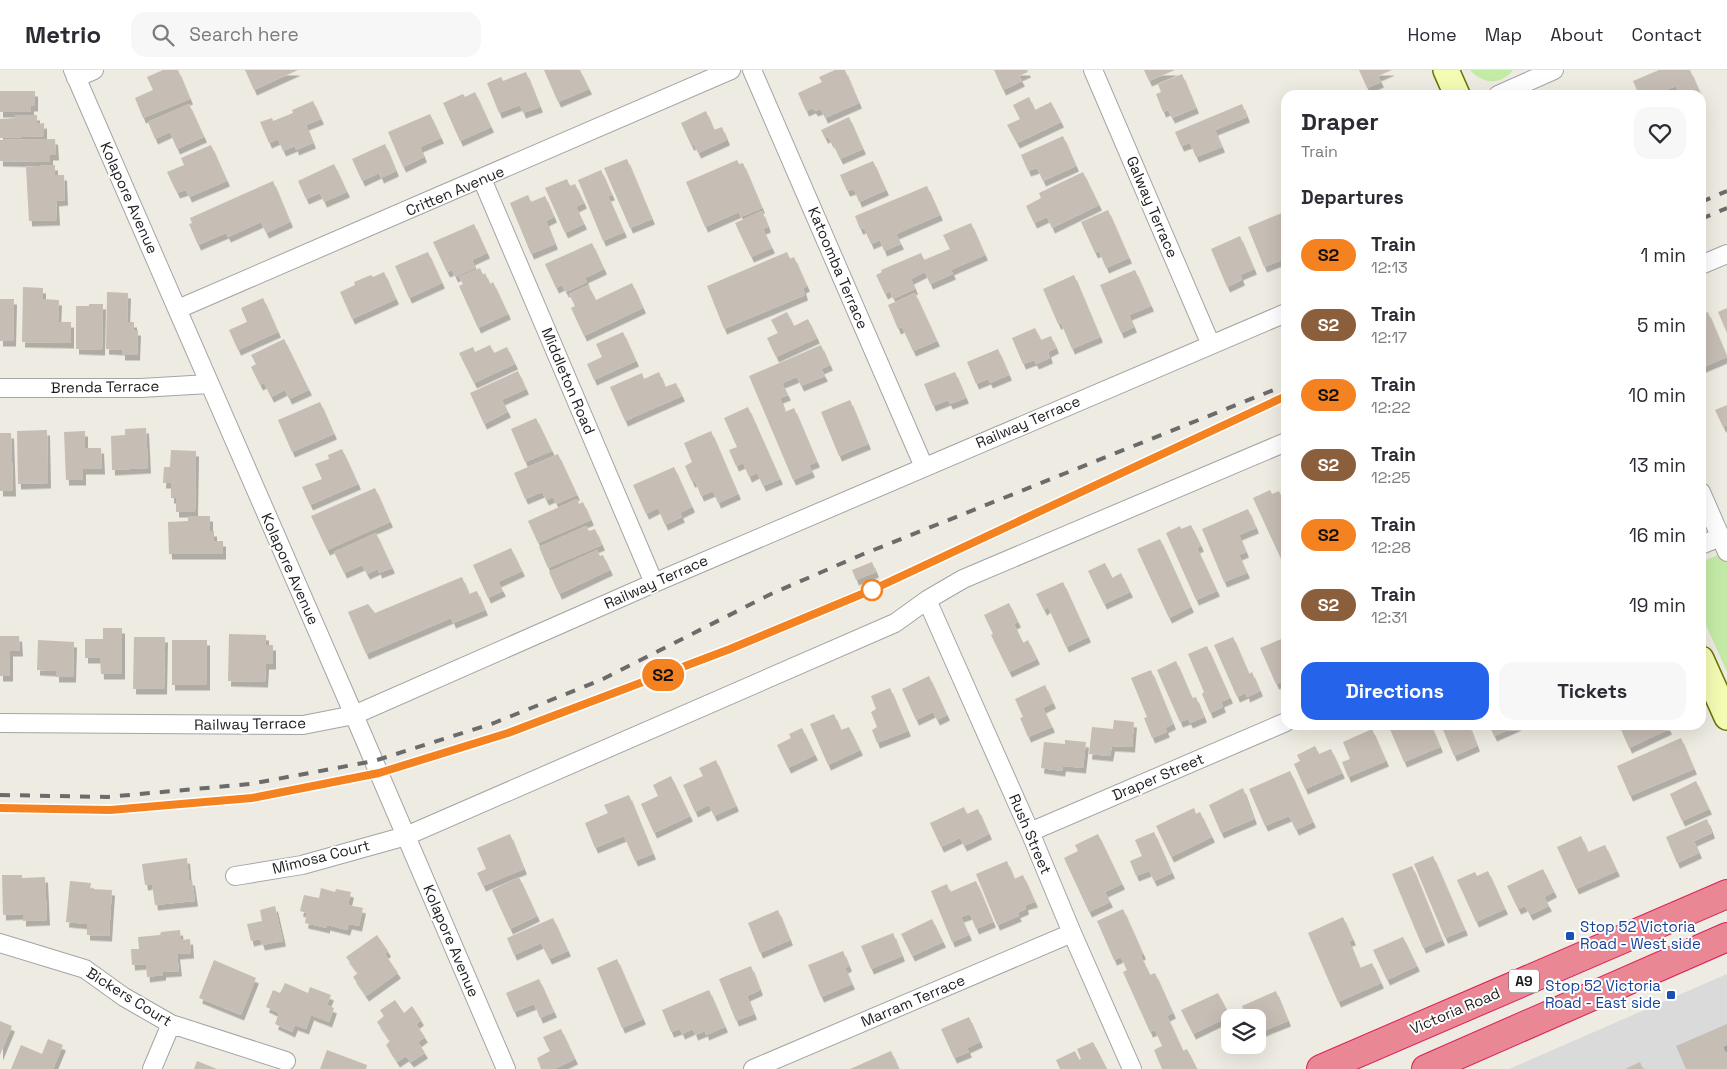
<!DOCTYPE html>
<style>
body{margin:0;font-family:"Space Grotesk",sans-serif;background:#f7f7f7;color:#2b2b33;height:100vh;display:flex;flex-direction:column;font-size:19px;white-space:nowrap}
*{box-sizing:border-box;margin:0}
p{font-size:16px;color:#7c7c81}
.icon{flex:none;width:28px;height:28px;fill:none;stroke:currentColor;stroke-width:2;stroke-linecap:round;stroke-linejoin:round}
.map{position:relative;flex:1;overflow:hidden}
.panel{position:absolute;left:1281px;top:20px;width:425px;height:640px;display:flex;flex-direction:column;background:#fff;border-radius:15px;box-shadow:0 5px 20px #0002}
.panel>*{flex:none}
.badge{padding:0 10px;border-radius:16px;font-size:18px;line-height:32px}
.controls{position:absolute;left:1221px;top:939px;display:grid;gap:10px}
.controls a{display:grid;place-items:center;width:45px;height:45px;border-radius:10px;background:#fff;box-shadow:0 5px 20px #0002;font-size:25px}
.map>.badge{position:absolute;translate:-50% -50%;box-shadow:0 0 0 2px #fff}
h2{padding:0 20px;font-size:19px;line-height:45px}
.round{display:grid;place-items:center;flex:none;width:52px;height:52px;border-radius:15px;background:#f7f7f7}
.headline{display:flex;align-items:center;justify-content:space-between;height:85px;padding:0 20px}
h1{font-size:24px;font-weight:800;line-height:38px}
.action{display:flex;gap:10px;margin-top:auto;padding:10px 20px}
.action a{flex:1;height:58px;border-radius:15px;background:#2563eb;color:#fff;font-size:20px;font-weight:800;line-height:58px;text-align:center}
.action a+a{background:#f7f7f7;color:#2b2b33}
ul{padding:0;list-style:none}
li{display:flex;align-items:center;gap:15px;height:70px;padding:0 20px}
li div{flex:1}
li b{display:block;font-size:19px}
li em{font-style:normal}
li .badge{min-width:55px;font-weight:700;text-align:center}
header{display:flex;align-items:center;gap:30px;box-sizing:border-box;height:70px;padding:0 25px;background:#fff;border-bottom:1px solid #e1e1e2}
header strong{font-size:24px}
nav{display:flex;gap:28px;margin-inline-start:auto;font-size:18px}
.search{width:350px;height:45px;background:#f7f7f7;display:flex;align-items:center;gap:12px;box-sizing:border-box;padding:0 18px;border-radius:15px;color:#7c7c81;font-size:19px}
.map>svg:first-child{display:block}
.residential{fill:#dbdada}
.grass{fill:#c4eba6}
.building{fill:#c6bdb5;filter:url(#shadow)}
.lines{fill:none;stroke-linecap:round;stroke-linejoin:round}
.street-casing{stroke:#a4a4a4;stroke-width:20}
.secondary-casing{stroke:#647601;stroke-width:28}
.highway-casing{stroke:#dd1e56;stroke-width:30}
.street{stroke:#fff;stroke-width:18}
.secondary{stroke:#f4fbb3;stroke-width:25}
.highway{stroke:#e98794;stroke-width:28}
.rail{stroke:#6b6b6b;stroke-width:4;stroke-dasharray:10 10;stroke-linecap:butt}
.line-casing{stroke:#fff;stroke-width:11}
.line{stroke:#f58220;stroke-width:8}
.stop-dot{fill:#fff;stroke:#f58220;stroke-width:2.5}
.transit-dot{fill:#1a4fb4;stroke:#fff;stroke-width:2}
.labels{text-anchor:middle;stroke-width:4;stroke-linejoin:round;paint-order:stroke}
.shield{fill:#fff;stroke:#616161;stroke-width:1}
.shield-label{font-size:14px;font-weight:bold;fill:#1d1d1d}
.street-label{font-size:15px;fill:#1d1d1d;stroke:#fff}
.transit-label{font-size:15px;fill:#164399;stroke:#fff;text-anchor:start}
</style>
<header>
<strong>Metrio</strong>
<div class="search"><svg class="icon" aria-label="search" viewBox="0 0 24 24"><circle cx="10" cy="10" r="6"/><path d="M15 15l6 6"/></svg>Search here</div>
<nav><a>Home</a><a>Map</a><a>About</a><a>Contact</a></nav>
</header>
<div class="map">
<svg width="1727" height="999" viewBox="0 0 1727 999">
<defs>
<filter id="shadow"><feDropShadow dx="3" dy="5.5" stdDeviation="0" flood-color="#0004"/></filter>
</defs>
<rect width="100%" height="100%" fill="#eeebe2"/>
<path class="residential" d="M1727 904V999H1509Z"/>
<path class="grass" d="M1470 0H1513C1501 16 1482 14 1470 0Z
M1723 483 1727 492V602L1701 544V492Z"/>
<path class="building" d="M163 0H178L190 29 143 48 135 28 153 20 147 7Z
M245 0H298L254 20Z
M544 0H580L589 19 558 32Z
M835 0H845L859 33 825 48 821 39 815 41 813 38 806 41 798 23 822 12 819 7Z
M994 0H1027L1028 2 1019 6 1022 11 1003 20Z
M1144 0H1175L1149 11Z
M1359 0H1392L1378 6 1381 12 1367 18Z
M1659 0H1690L1701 25H1680L1676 16 1663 21 1664 25H1639L1633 11Z
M526 2 540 37 523 43 520 35 499 43 487 13 501 7 503 11Z
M1182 4 1196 38 1172 48 1168 40 1163 42 1156 24 1161 22 1158 14Z
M0 21H35V36H31V42H0Z
M475 22 491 57 460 71 443 33 463 24 465 27Z
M1029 27 1035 40 1051 32 1061 52 1017 73 1007 55 1020 49 1013 35Z
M313 31 321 49 306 55 313 73 296 80 295 76 283 81 278 69 269 73 260 52 272 48 273 51 293 43 292 40Z
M189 34 204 67 177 79 170 62 155 69 148 52Z
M1242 34 1247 47 1215 60 1222 77 1196 87 1190 73 1181 76 1175 62Z
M706 41 714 60 722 57 727 70 698 83 694 74 691 75 681 53Z
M430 44 441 68 420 77 424 87 403 97 388 62Z
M15 45H37V54L44 53V66L0 68V49L15 48Z
M849 47 863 79 840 89 832 72 831 73 828 67 825 68 821 60Z
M1063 66 1076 96 1043 111 1037 98 1028 101 1021 85Z
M55 69 56 85H50V92L0 91V70Z
M385 74 396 101 381 108 379 103 362 111 352 89Z
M211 75 227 111 189 127 186 120 177 123 167 102 184 95 181 88Z
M627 89 652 149 630 158 604 98Z
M737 90 739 94 743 93 762 138 741 147 739 142 705 157 686 112Z
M873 91 886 120 859 132 854 119 847 121 840 105Z
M334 94 347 122 324 132 320 123 306 129 298 111Z
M55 95V105H64L65 130 56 131 57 150 29 151 26 97Z
M601 100 612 125 608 126 624 162 603 171 578 110Z
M1083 102 1099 135 1052 158 1047 147 1034 153 1026 136 1041 128 1039 123Z
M567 109 570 116 575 114 584 133 576 137 584 154 565 163 545 118Z
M273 111 290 152 266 163 261 152 228 167 226 163 198 175 189 154 192 153 190 148Z
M927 116 940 145 896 164 901 174 884 181 880 170 871 174 864 158 860 159 855 146Z
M528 125 531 132 545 126 554 147 546 151 555 174 531 184 510 133Z
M1108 140 1129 188 1106 198 1099 181 1095 183 1081 152Z
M762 141 768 157 763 159 772 178 751 187 735 153Z
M1282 143 1286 153V182L1280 185 1282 190 1264 197 1248 157Z
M971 153 985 185 951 200 953 204 930 214 925 202 911 209 915 219 893 229 890 221 885 224 876 205 882 202 881 200 921 183 924 190 950 179 943 165Z
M474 154 487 183 472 190 475 198 455 207 452 200 447 202 433 172Z
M1240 166 1254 199 1240 205 1242 210 1227 217 1211 179Z
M592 173 604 199 585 208 587 212 566 222 562 215 556 218 545 194Z
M428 182 442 213 409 228 395 196Z
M787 182 790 189 794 187 807 216 803 218 805 225 724 259 707 216Z
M480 198 483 205 485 203 490 214 493 212 508 244 478 258 459 216 463 214 459 207Z
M1135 200 1151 236 1129 245 1134 257 1121 263 1100 215Z
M384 202 396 229 352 249 340 222 355 215 354 212 371 205 373 207Z
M1074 205 1100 267 1072 279 1061 253 1058 254 1043 219Z
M632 213 643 238 584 266 571 238 575 236 569 224 588 215 596 230Z
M23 217 43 218V229L59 230 58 252H71V273L22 272Z
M107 222 128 223 127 252H134V260H138L137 285H122V280L106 279Z
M915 223 937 271 913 281 902 257 898 259 888 235Z
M263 228 278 262 238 280 229 260 247 252 241 238Z
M0 229H14L13 271H0Z
M89 234H103L102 280 76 279V236H89Z
M1727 238V263L1718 242Z
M787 242 794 256 808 249 817 268 776 287 767 268 778 263 771 250Z
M1708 242 1727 287 1701 298V245Z
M1035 258 1041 270 1051 266 1056 278 1048 282 1050 288 1036 294 1034 290 1023 294 1012 268Z
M623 262 636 291 594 310 587 294 602 287 596 274Z
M284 269 309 320 289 329 285 320 271 327 264 313 260 315 251 297 256 294 251 285Z
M490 275 494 283 507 277 515 294 474 313 459 283 473 277 475 282Z
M821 275 830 295 821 299 825 306 801 316 797 307 782 313 788 325 780 328 785 342 794 338 817 392 809 395 812 402 793 410 749 306Z
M998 279 1009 305 990 313 988 309 976 314 967 292Z
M518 301 526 319 502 330 508 342 484 354 470 323Z
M659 302 665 317 676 313 682 326 625 351 610 317 642 303 644 309Z
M955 302 966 328 950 334 948 330 933 336 924 314Z
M850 330 868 374 839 386 821 342Z
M320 332 334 364 292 382 278 350Z
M1727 335V355L1723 357 1715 340Z
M748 337 780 409 763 416 757 403 749 407 743 393 736 396 729 380 737 377 724 348Z
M536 348 552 381 525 392 511 359Z
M146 358 148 398 112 400 111 366 125 365V359Z
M47 360 48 413 18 414 17 361Z
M85 361V378H101L102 399H83V410H66L64 362Z
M711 361 738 424 718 433 713 421 701 426 695 411 692 412 685 396 692 392 684 373Z
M0 363H11L13 421H0Z
M342 379 358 414 310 435 302 417 322 409 315 394 329 389 328 385Z
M171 380 196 381 195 442H176V428H171V413H163L164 397H170Z
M558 384 577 425 556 434 553 427 546 430 542 422 525 429 514 403Z
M674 397 692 437 680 443 682 447 665 455 658 438 646 444 633 415Z
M375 418 390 452 327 480 311 446Z
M1270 420 1272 424 1279 421 1286 436V487L1281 489 1253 428Z
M577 429 579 434 583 432 591 450 538 473 528 451Z
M1248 439 1256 458 1239 465 1246 482 1239 485 1247 503 1224 512 1202 459Z
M188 446H210V461H214V471H223V484H169L168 452 188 451Z
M1191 455 1201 476 1197 478 1217 521 1196 530 1166 463 1180 456 1181 459Z
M586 456 589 461 595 459 602 475 548 498 539 477Z
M376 463 392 498 379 503 378 499 367 504 362 495 344 503 334 482Z
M1160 469 1191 537 1169 548 1137 479Z
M511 478 522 501 498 512 503 521 488 528 473 495Z
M597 480 600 486 603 485 610 500 559 524 549 502Z
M872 492 876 502 856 510 852 500Z
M1105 493 1112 508 1121 503 1130 522 1104 534 1088 501Z
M462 507 469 524 477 521 485 540 453 553 451 548 366 584 348 542 368 534 375 543Z
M1063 512 1088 567 1066 577 1048 537 1044 540 1036 524Z
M1009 533 1018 552 1014 554 1023 573 1028 570 1037 589 1009 602 991 565 993 564 984 545Z
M103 558H122V604H101L100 588H85V569H103Z
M1286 559V610L1276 614 1260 578 1286 567 1283 560Z
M229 564 266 565V575H273V594H266L265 612 228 611Z
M0 566H19L20 581H10V606H0Z
M134 567H165L164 619H133Z
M1233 567 1249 604 1252 602 1260 621 1247 627 1246 623 1237 627 1214 575Z
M38 570 74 572 73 607H56V601L37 600Z
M172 570H207V615H172Z
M1207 576 1230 628 1221 632 1223 637 1210 643 1202 624 1204 622 1188 584Z
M1176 591 1192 628 1196 627 1204 647 1190 653 1188 649 1180 652 1157 600Z
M1151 600 1173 654 1165 658 1167 662 1152 668 1144 648 1147 647 1131 608Z
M929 606 947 645 937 650 933 642 916 650 902 619Z
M1045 615 1053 633 1043 638 1052 657 1028 667 1020 648 1023 647 1015 629Z
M890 618 908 661 877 673 872 660 877 657 871 642 876 639 871 626Z
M834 644 841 660 849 657 860 680 828 695 810 654Z
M1114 650 1134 652 1132 677 1112 676 1110 686 1089 684 1092 657 1113 659Z
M1393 655H1431L1440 677 1404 692 1389 657Z
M1441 655H1469L1477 676 1454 686Z
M1489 655H1519L1494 666Z
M1619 655H1667L1669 659 1629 678Z
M802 658 815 685 788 698 777 675 791 668 789 664Z
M1372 659 1386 691 1348 707 1342 692 1350 689 1343 672Z
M1681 668 1694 699 1630 726 1617 696Z
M1065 670 1086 672 1083 698 1063 696 1062 701 1041 698 1044 672 1065 674Z
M1315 676 1319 684 1331 679 1342 703 1305 719 1294 694 1300 691 1297 685Z
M716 690 736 736 714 746 709 735 695 742 683 715 703 706 699 698Z
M1290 701 1313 752 1296 760 1289 746 1265 756 1249 719Z
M671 706 690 746 654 763 641 734 658 726 653 715Z
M1696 711 1709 739 1682 751 1670 724Z
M1243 718 1254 749 1221 763 1209 735Z
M629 725 653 784 635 791 624 766 595 778 585 753 608 743 604 735Z
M964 737 967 744 978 739 989 764 964 776 960 768 941 777 930 753Z
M1194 738 1196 744 1200 742 1212 767 1171 787 1156 756Z
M1707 749 1712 763 1694 771 1699 783 1677 793 1666 767Z
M1154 762 1172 803 1154 811 1149 801 1136 806 1130 791 1142 786 1135 770Z
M510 764 524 799 483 816 477 803 486 799 477 778Z
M1098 764 1122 814 1105 822 1110 832 1089 842 1064 788 1078 781 1075 775Z
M1581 766 1588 782 1605 775 1617 801 1576 819 1557 777Z
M1433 786 1465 860 1445 868 1414 794Z
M187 788 189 810 183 811 192 810 195 831 155 835 152 814 145 815 142 794Z
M1007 791 1014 809 1023 805 1035 832 1025 835 1026 839 1017 843 1019 846 997 855 976 804Z
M1412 796 1442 870 1423 878 1392 804Z
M1543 799 1554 822 1544 827 1549 836 1530 845 1525 836 1518 839 1507 816Z
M1488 801 1505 839 1476 852 1457 810 1475 802 1477 806Z
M2 805H22V808L45 807 47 850 23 851V844L3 845Z
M519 807 537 846 510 859 492 820Z
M70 811 91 813 90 819 112 820 109 866 87 865V854L66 852Z
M976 811 993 852 976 859 970 844 961 847 969 865 952 872 931 821 947 814 950 822Z
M321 818 335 822 336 819 351 822 348 835 363 838 359 856 349 854 347 860 327 855V858L305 853 307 843 300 841 304 825 319 828Z
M275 836 283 871 262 875 260 869 251 871 247 854 262 851 260 840Z
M1123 839 1143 884 1123 893 1121 887 1114 890 1097 851Z
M778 840 790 870 760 883 748 853Z
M1343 847 1353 870 1349 871 1360 898 1372 893 1381 913 1338 932 1308 863Z
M553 848 568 881 549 889 541 873 514 885 507 868Z
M932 849 943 872 912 886 901 864Z
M180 860 181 870 190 869 191 883 177 884 179 901 163 902V905L147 907 146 894 132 895 131 879H139L138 867 160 865 161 862Z
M893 863 902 886 871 899 861 876Z
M377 865 388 881 385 884 398 903 366 926 353 907 358 903 346 887Z
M1403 867 1417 896 1387 910 1373 880Z
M843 881 849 896 845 898 852 914 821 927 808 895Z
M1141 886 1150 905 1155 903 1173 943 1167 946 1183 981 1187 979 1197 999H1162L1154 980 1162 976 1155 960 1150 962 1123 902 1127 900 1124 894Z
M617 889 643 949 622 958 597 898Z
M214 890 256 908 241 945 199 928Z
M751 896 760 920 747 926 754 944 736 951 719 909Z
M539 909 554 942 540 948 534 934 514 942 506 923Z
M285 913 308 923 310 917 331 925 327 935 334 938 329 952 311 945 306 959 295 955 292 962 275 954 279 943 266 937 273 920 280 923Z
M709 920 725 957 706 965 705 961 695 965 693 959 682 964 680 959 671 962 662 940Z
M1276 921 1288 951 1258 963V948H1247L1242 936Z
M1218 923 1230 946 1193 964 1181 940Z
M395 930 404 943 412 936 421 950 416 954 425 967 418 972 425 983 411 992 406 986 397 992 386 975 390 971 377 952 384 946 380 940Z
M969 947 980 972 967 978 969 982 954 988 941 959Z
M0 951 12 956 0 985Z
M1727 954V975L1723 977 1727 986V999H1686L1676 976Z
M561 959 575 989 554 999H541L537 988 550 981 543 967Z
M48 969 63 975 53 999H11L21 975 42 984Z
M1093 972 1107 999H1060L1056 990 1075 981 1079 990 1081 989 1077 979Z
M327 980 367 995 366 999H320Z
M891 981 899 999H850Z
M197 991 217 999H194Z
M1640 992 1643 999H1625Z"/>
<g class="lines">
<g class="street-casing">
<path id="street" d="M73 0 354 645 506 999
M752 0 924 397
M1093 0 1211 275
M76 8 94 0
M1498 25 1554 0
M482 109 654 513
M1701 195 1727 184
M178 239 731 0
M0 318H141L209 314
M1701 422 1727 482
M1701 475 1720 467
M927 530 1030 762 1072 863 1132 999
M0 653 303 655 354 645 654 513 1286 243
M1030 762 1286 652
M235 806 302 795 406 766 895 553 927 530 963 509 1286 372
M0 873 85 899 124 927 171 954 286 991
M152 999 171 954
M753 999 1072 863"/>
</g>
<g class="secondary-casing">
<path id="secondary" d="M1446 0 1457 25
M1701 589 1727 647"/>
</g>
<g class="highway-casing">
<path id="highway" d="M1321 999 1727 824
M1426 999 1727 867"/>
</g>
<use href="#street" class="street"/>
<use href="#secondary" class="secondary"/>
<use href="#highway" class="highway"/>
<path class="rail" d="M1701 132 1727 121
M1701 149 1727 138
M0 725 107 727 250 714 374 691 494 653 603 609 771 524 861 485 1286 315
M0 738 110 740 252 728 379 703 508 663 637 615 785 557 874 519 1286 326"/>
</g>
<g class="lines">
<g class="line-casing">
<path id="line" d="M0 738 110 740 252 728 379 703 508 663 730 579 874 519 1286 326"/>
</g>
<use href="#line" class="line"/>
</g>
<circle class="stop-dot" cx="872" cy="520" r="10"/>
<g class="transit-dot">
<rect x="1565" y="861" width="10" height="10" rx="2.5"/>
<rect x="1666" y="920" width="10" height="10" rx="2.5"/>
</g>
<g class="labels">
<rect class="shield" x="1509" y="899.5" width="30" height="23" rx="4"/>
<g class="shield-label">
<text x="1524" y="916">A9</text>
</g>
<g class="street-label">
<text transform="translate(455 121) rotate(-23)" y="5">Critten Avenue</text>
<text transform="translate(129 128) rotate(66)" y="5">Kolapore Avenue</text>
<text transform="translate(1152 137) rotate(67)" y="5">Galway Terrace</text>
<text transform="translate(838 198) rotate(67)" y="5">Katoomba Terrace</text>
<text transform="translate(568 311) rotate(67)" y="5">Middleton Road</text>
<text transform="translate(105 317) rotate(-1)" y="5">Brenda Terrace</text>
<text transform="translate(1028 352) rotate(-23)" y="5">Railway Terrace</text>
<text transform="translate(290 499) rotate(66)" y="5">Kolapore Avenue</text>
<text transform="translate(656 512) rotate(-24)" y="5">Railway Terrace</text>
<text transform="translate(250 654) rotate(-1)" y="5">Railway Terrace</text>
<text transform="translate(1158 707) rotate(-23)" y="5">Draper Street</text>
<text transform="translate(1030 764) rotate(67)" y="5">Rush Street</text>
<text transform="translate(321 787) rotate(-14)" y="5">Mimosa Court</text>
<text transform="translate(451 871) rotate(67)" y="5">Kolapore Avenue</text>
<text transform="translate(129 927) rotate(32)" y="5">Bickers Court</text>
<text transform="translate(913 931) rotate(-23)" y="5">Marram Terrace</text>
<text transform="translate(1455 941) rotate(-23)" y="5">Victoria Road</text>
</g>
<g class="transit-label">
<text x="1580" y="862">Stop 52 Victoria<tspan x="1580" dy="17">Road - West side</tspan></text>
<text x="1661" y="921" text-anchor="end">Stop 52 Victoria<tspan x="1661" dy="17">Road - East side</tspan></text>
</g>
</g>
</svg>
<div class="controls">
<a><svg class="icon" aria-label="layers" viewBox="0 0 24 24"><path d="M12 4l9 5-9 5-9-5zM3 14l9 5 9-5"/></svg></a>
</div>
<b class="badge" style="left:663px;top:605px;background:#f58220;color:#111">S2</b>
<section class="panel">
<div class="headline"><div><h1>Draper</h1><p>Train</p></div><a class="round"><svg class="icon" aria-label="heart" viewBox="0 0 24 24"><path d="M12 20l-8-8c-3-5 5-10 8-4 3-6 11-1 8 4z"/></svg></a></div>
<h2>Departures</h2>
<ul>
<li><span class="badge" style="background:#f58220;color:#111">S2</span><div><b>Train</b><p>12:13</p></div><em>1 min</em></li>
<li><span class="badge" style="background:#8b5e3c;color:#fff">S2</span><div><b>Train</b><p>12:17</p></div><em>5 min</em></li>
<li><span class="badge" style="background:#f58220;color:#111">S2</span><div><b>Train</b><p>12:22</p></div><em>10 min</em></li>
<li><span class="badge" style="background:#8b5e3c;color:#fff">S2</span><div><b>Train</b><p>12:25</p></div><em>13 min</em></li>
<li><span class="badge" style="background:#f58220;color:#111">S2</span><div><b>Train</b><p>12:28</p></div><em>16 min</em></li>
<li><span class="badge" style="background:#8b5e3c;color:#fff">S2</span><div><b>Train</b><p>12:31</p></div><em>19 min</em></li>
</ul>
<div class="action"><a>Directions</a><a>Tickets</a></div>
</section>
</div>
